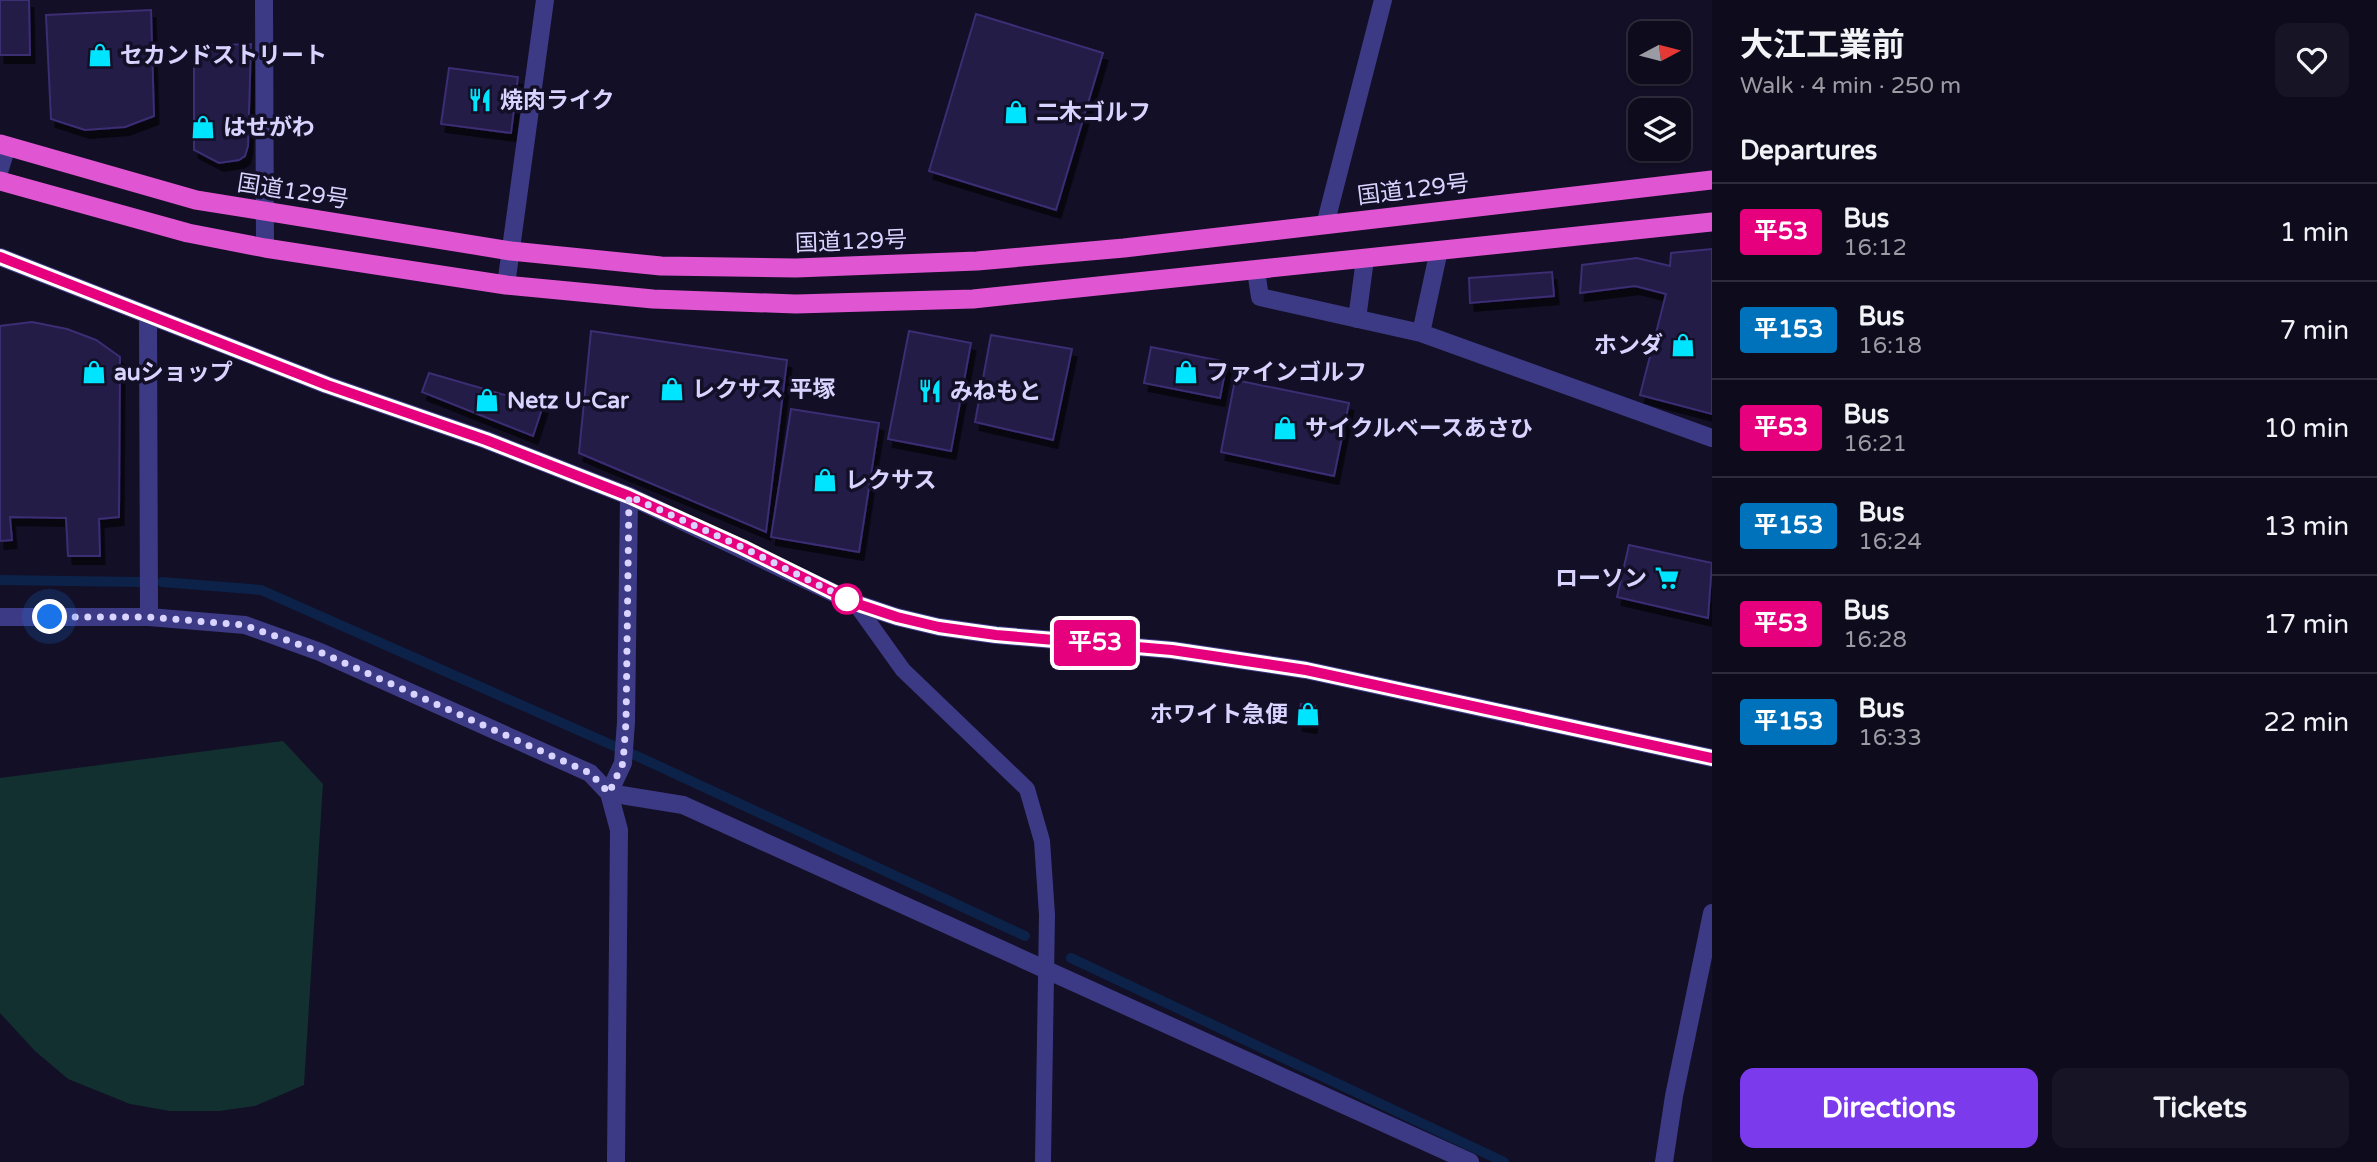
<!DOCTYPE html>
<meta charset="utf-8">
<style>
body{margin:0;font-family:"Varela Round","Noto Sans JP",sans-serif;background:#171425;color:#f1f3f6;height:100vh;display:flex;flex-direction:column;font-size:26px;white-space:nowrap}
*{box-sizing:border-box;margin:0}
p{font-size:23px;color:#9b9ba3}
.icon{flex:none;width:38px;height:38px;fill:none;stroke:currentColor;stroke-width:2;stroke-linecap:round;stroke-linejoin:round}
.map{position:relative;flex:1;overflow:hidden}
.details{display:flex;flex-direction:column;background:#0e0b1c;width:665px}
.details>*{flex:none}
.badge{padding:0 14px;border-radius:5px;font-size:24px;line-height:46px}
.needle{width:46px;rotate:83deg}
.buttons{position:absolute;left:1628px;top:21px;display:grid;gap:14px}
.buttons a{display:grid;place-items:center;width:63px;height:63px;border-radius:14px;background:#0e0b1c;box-shadow:0 2px 5px #0004,0 0 0 2px #2e2b3b;font-size:35px}
.you{position:absolute;width:35px;height:35px;margin:-18px;border:5px solid #fff;border-radius:50%;background:#1a73e8;box-shadow:0 0 0 10px #1a73e833}
.map>.badge{position:absolute;translate:-50% -50%;box-shadow:0 0 0 4px #fff}
h2{padding:0 28px;font-size:26px;line-height:63px}
.round{display:grid;place-items:center;flex:none;width:74px;height:74px;border-radius:14px;background:#171425}
.head{display:flex;align-items:center;justify-content:space-between;height:119px;padding:0 28px}
h1{font-size:33px;font-weight:700;line-height:52px}
.button{display:flex;gap:14px;margin-top:auto;padding:14px 28px}
.button a{flex:1;height:80px;border-radius:14px;background:#7c3aed;color:#fff;font-size:28px;font-weight:700;line-height:80px;text-align:center}
.button a+a{background:#171425;color:#f1f3f6}
ul{padding:0;list-style:none}
li{display:flex;align-items:center;gap:21px;height:98px;padding:0 28px;border-top:2px solid #2e2b3b}
li div{flex:1}
li b{display:block;font-size:26px}
li em{font-style:normal}
li .badge{min-width:77px;font-weight:700;text-align:center}
main{display:flex;flex:1;min-height:0}
.map>svg:first-child{display:block}
.green{fill:#12302f}
.lines{fill:none;stroke-linecap:round;stroke-linejoin:round}
.stream{stroke:#0c2248;stroke-width:10}
.building{fill:#241b47;stroke:#3b2d73;stroke-width:2;filter:url(#shadow)}
.service{stroke:#3d3a85;stroke-width:16}
.pedestrian{stroke:#3d3a85;stroke-width:18}
.minor{stroke:#3d3a85;stroke-width:18}
.tertiary{stroke:#3d3a85;stroke-width:18}
.trunk{stroke:#e055d1;stroke-width:19}
.line-casing{stroke:#fff;stroke-width:16}
.line{stroke:#e6007e;stroke-width:10}
.walk{stroke:#d9d4ff;stroke-width:7;stroke-dasharray:0 12.6}
.stop-dot{fill:#fff;stroke:#e6007e;stroke-width:3.5}
.labels{text-anchor:middle;stroke-width:7;stroke-linejoin:round;paint-order:stroke}
.poi-label{font-size:23px;font-weight:bold;fill:#d9d4ff;stroke:#130f26;text-anchor:start}
.street-label{font-size:23px;fill:#d9d4ff;stroke:#130f26}
</style>
<main>
<div class="map">
<svg width="1712" height="1162" viewBox="0 0 1712 1162">
<defs>
<filter id="shadow"><feDropShadow dx="4.5" dy="8" stdDeviation="0" flood-color="#0009"/></filter>
</defs>
<rect width="100%" height="100%" fill="#130f26"/>
<path class="green" d="M283 741 323 784 304 1085 255 1106 219 1111H170L130 1104 68 1079 35 1051 0 1013V778Z"/>
<g class="lines">
<path class="stream" d="M0 580 139 582
M162 582 261 590 639 757 1025 936
M1071 958 1504 1162"/>
</g>
<path class="building" d="M0 0H29L30 55H0Z
M151 10 154 116 125 127 85 130 51 119 46 15Z
M976 14 1103 53 1056 210 929 171Z
M251 44 248 146 245 156 239 160 219 163 194 150V46Z
M449 68 518 77 511 133 441 124Z
M1712 249V414L1640 395 1666 294 1635 286 1580 293 1582 265 1637 258 1670 266 1671 253Z
M1552 272 1554 296 1470 303 1469 278Z
M32 322 67 329 96 340 120 357 119 517 99 519 100 556H68L66 518 10 517 12 540 0 541V326Z
M591 331 787 360 766 532 579 453Z
M909 331 971 343 951 451 888 439Z
M991 335 1072 349 1053 440 975 422Z
M1151 347 1227 362 1220 398 1144 383Z
M429 373 543 406 533 436 422 392Z
M1235 380 1349 403 1334 476 1221 452Z
M791 409 879 423 859 552 771 537Z
M1629 545 1712 563 1708 618 1617 597Z
M1301 704 1315 706 1312 725 1298 723Z"/>
<g class="lines">
<path class="service" d="M855 603 903 670 1027 789 1042 841 1047 915 1043 1162"/>
<path class="pedestrian" d="M609 793 683 805 1470 1162"/>
<path class="minor" d="M264 0 265 248
M1325 225 1383 0
M1256 271 1260 297 1421 333 1712 438
M506 285 545 0
M148 317 149 617
M1357 319 1365 259
M1421 333 1439 250
M609 793 623 763 626 722 629 496"/>
<path class="tertiary" d="M0 169 7 146
M0 257 327 385 486 440 629 496 855 603 897 617 939 627 996 635 1172 650 1306 670 1712 758
M0 617H149L245 625 320 652 590 773 609 793 619 830 616 1162
M1664 1162 1674 1096 1712 913"/>
<path class="trunk" d="M0 144 196 200 511 251 661 266 796 268 977 261 1124 248 1712 180
M0 181 188 233 265 248 506 285 653 299 796 304 973 299 1712 222"/>
</g>
<g class="lines">
<g class="line-casing">
<path id="line" d="M0 257 327 385 486 440 629 496 742 547 855 603 897 617 939 627 996 635 1172 650 1306 670 1712 758"/>
</g>
<use href="#line" class="line"/>
<path class="walk" d="M50 617H149L244 625 320 652 590 773 609 793 623 763 626 722 629 496 742 547 855 603 847 599"/>
</g>
<defs>
<g id="shop-bare" transform="scale(1.89)"><path d="M-5-2.5h2.3a2.7 3.5 0 0 1 5.4 0H5L5.5 6h-11ZM-1.5-2.5h3a1.5 2.3 0 0 0-3 0Z" fill="#00e5ff" stroke="#130f26" stroke-width="2.5" paint-order="stroke"/></g>
<g id="restaurant-bare" transform="scale(1.89)"><path d="M-5-6h1v4h1v-4h1v4h1v-4h1v5L-1.5 .5V6h-2V.5L-5-1ZM5-6V6H3V1.5H1.5Q1.5-4 5-6Z" fill="#00e5ff" stroke="#130f26" stroke-width="2.5" paint-order="stroke"/></g>
<g id="supermarket-bare" transform="scale(1.89)"><path d="M-6-5.5h2.5l.6 2H6L4.5 2H-2.5L-4.4-4H-6ZM-1.5 3.2a1.3 1.3 0 1 0 .1 0ZM3 3.2a1.3 1.3 0 1 0 .1 0Z" fill="#00e5ff" stroke="#130f26" stroke-width="2.5" paint-order="stroke"/></g>
</defs>
<g fill-rule="evenodd">
<use href="#shop-bare" x="100" y="55"/>
<use href="#restaurant-bare" x="480" y="100"/>
<use href="#shop-bare" x="1016" y="112"/>
<use href="#shop-bare" x="203" y="127"/>
<use href="#shop-bare" x="1683" y="345"/>
<use href="#shop-bare" x="94" y="372"/>
<use href="#shop-bare" x="1186" y="372"/>
<use href="#shop-bare" x="672" y="389"/>
<use href="#restaurant-bare" x="930" y="391"/>
<use href="#shop-bare" x="487" y="400"/>
<use href="#shop-bare" x="1285" y="428"/>
<use href="#shop-bare" x="825" y="480"/>
<use href="#supermarket-bare" x="1667" y="578"/>
<use href="#shop-bare" x="1308" y="714"/>
</g>
<circle class="stop-dot" cx="847" cy="599" r="14"/>
<g class="labels">
<g class="poi-label">
<text x="120" y="63">セカンドストリート</text>
<text x="500" y="108">焼肉ライク</text>
<text x="1036" y="120">二木ゴルフ</text>
<text x="223" y="135">はせがわ</text>
<text x="1663" y="353" text-anchor="end">ホンダ</text>
<text x="114" y="380">auショップ</text>
<text x="1206" y="380">ファインゴルフ</text>
<text x="692" y="397">レクサス 平塚</text>
<text x="950" y="399">みねもと</text>
<text x="507" y="408">Netz U-Car</text>
<text x="1305" y="436">サイクルベースあさひ</text>
<text x="845" y="488">レクサス</text>
<text x="1647" y="586" text-anchor="end">ローソン</text>
<text x="1288" y="722" text-anchor="end">ホワイト急便</text>
</g>
<g class="street-label">
<text transform="translate(1413 189) rotate(-7)" y="8">国道129号</text>
<text transform="translate(293 191) rotate(9)" y="8">国道129号</text>
<text transform="translate(851 241) rotate(-2)" y="8">国道129号</text>
</g>
</g>
</svg>
<div class="buttons">
<a><svg class="needle" viewBox="-14 -14 28 28"><path d="M0-13l5 13h-10z" fill="#e53935"/><path d="M0 13l5-13h-10z" fill="#9b9ba3"/></svg></a>
<a><svg class="icon" aria-label="layers" viewBox="0 0 24 24"><path d="M12 4l9 5-9 5-9-5zM3 14l9 5 9-5"/></svg></a>
</div>
<div class="you" style="left:50px;top:617px"></div>
<b class="badge" style="left:1095px;top:643px;background:#e6007e;color:#fff">平53</b>
</div>
<section class="details">
<div class="head"><div><h1>大江工業前</h1><p>Walk · 4 min · 250 m</p></div><a class="round"><svg class="icon" aria-label="heart" viewBox="0 0 24 24"><path d="M12 20l-8-8c-3-5 5-10 8-4 3-6 11-1 8 4z"/></svg></a></div>
<h2>Departures</h2>
<ul>
<li><span class="badge" style="background:#e6007e;color:#fff">平53</span><div><b>Bus</b><p>16:12</p></div><em>1 min</em></li>
<li><span class="badge" style="background:#0072bc;color:#fff">平153</span><div><b>Bus</b><p>16:18</p></div><em>7 min</em></li>
<li><span class="badge" style="background:#e6007e;color:#fff">平53</span><div><b>Bus</b><p>16:21</p></div><em>10 min</em></li>
<li><span class="badge" style="background:#0072bc;color:#fff">平153</span><div><b>Bus</b><p>16:24</p></div><em>13 min</em></li>
<li><span class="badge" style="background:#e6007e;color:#fff">平53</span><div><b>Bus</b><p>16:28</p></div><em>17 min</em></li>
<li><span class="badge" style="background:#0072bc;color:#fff">平153</span><div><b>Bus</b><p>16:33</p></div><em>22 min</em></li>
</ul>
<div class="button"><a>Directions</a><a>Tickets</a></div>
</section>
</main>
